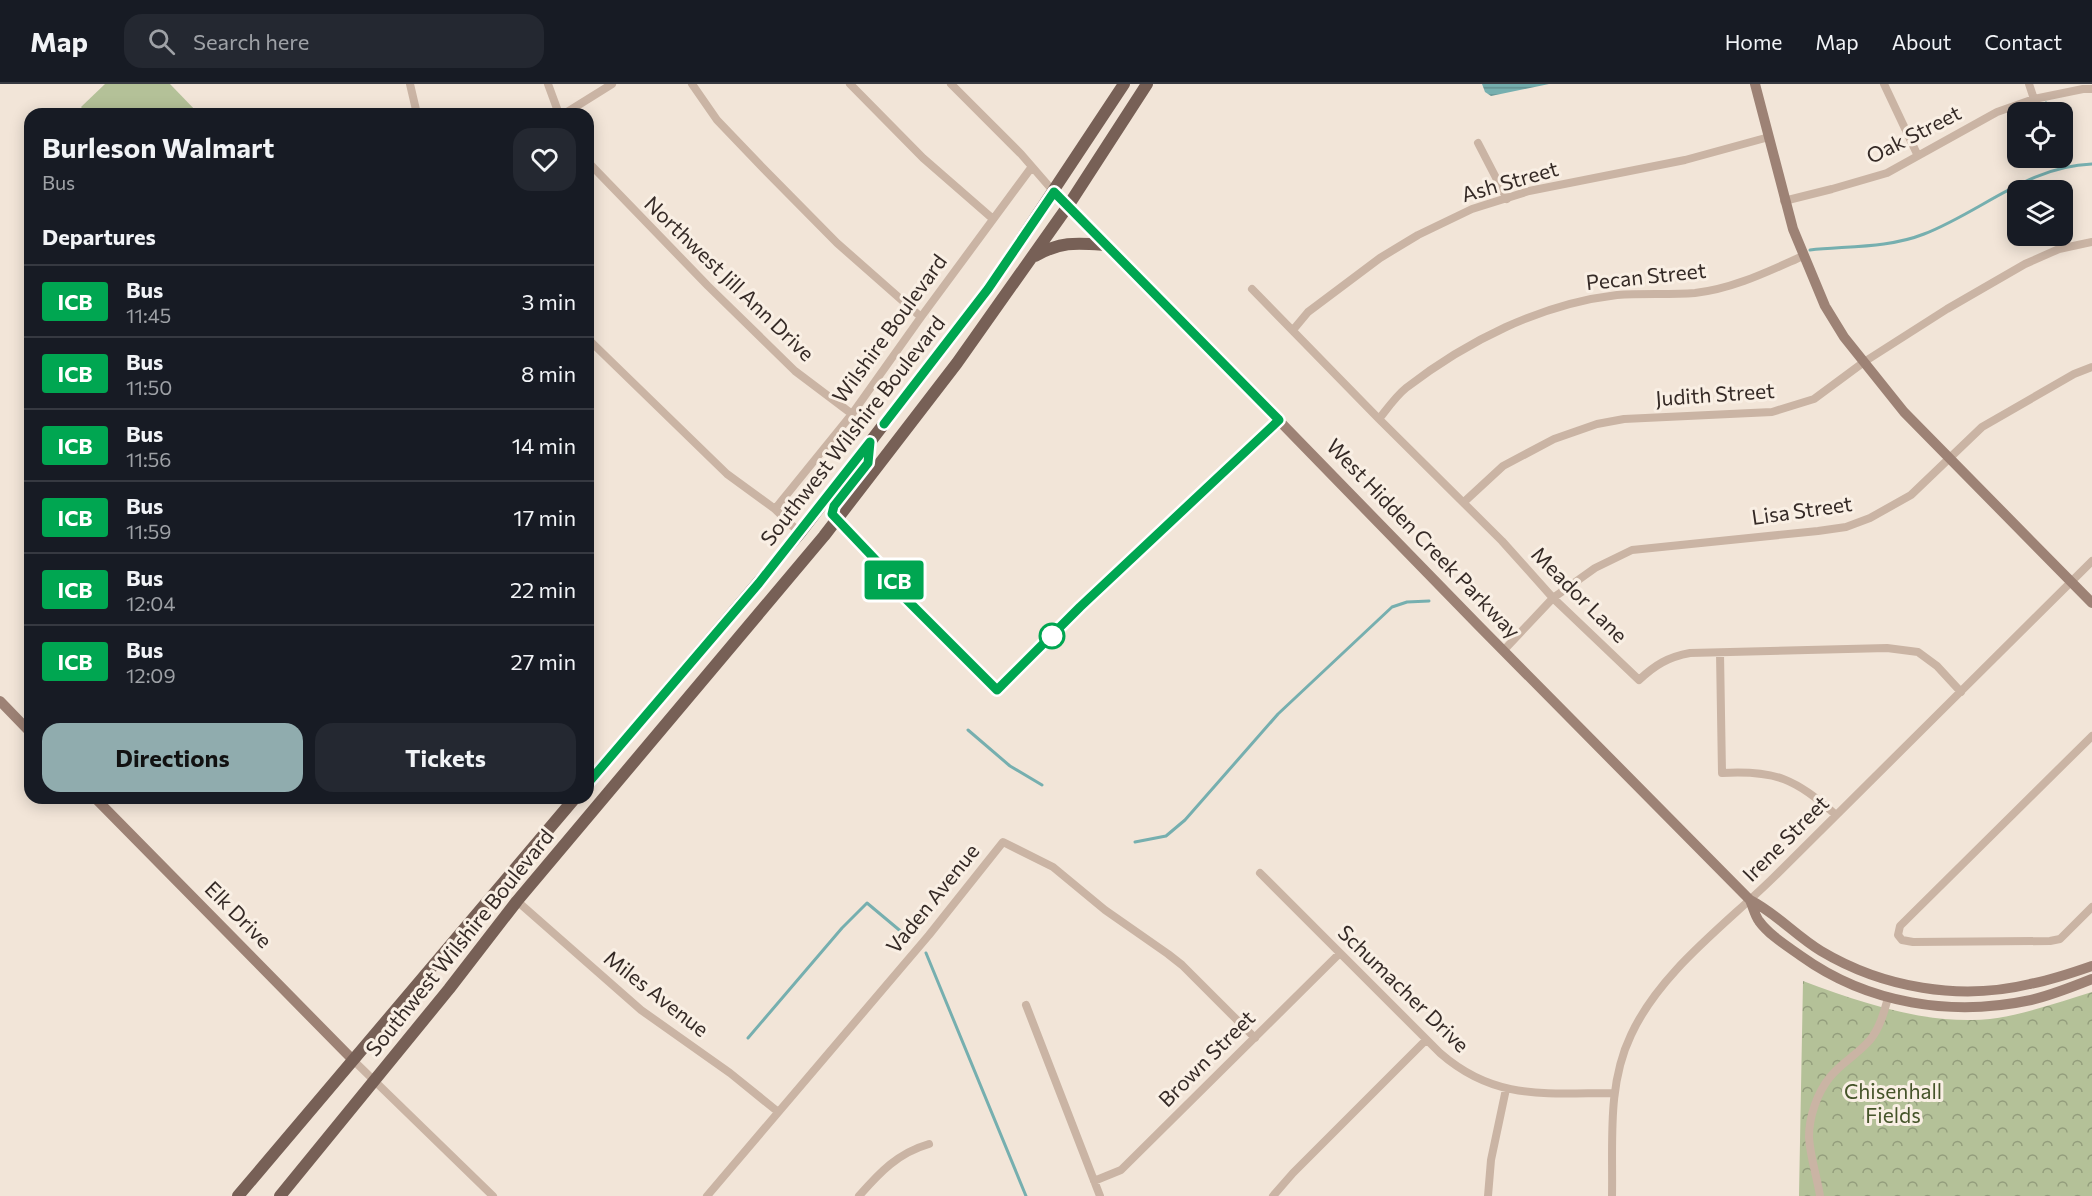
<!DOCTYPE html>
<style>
body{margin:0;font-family:Commissioner,sans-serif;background:#242831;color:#f1f3f6;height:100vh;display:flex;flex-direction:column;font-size:22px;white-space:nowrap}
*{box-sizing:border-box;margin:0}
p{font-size:20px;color:#9ea1a6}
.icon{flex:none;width:33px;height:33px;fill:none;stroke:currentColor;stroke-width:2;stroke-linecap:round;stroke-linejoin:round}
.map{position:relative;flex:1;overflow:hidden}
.drawer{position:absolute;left:24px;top:24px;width:570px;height:696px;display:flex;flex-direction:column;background:#171b24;border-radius:18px;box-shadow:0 3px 15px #0003}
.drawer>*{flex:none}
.badge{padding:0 12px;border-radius:4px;font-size:21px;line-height:39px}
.fabs{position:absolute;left:2007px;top:18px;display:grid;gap:12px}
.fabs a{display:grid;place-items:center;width:66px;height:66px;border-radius:12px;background:#171b24;box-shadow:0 3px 15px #0003;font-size:30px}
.map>.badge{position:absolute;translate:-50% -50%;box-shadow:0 0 0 3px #fff}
h2{padding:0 18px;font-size:22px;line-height:54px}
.round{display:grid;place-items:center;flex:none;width:63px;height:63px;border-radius:18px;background:#242831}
.summary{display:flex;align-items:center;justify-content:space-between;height:102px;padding:0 18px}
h1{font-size:28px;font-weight:700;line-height:45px}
.action{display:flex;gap:12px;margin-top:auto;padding:12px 18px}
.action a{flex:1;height:69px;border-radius:18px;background:#90acae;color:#111;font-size:24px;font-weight:700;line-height:69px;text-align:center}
.action a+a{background:#242831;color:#f1f3f6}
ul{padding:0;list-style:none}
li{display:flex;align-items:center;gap:18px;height:72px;padding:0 18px;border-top:2px solid #363941}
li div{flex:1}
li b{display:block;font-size:22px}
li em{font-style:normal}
li .badge{min-width:66px;font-weight:700;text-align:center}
header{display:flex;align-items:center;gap:36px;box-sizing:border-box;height:84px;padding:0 30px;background:#171b24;border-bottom:2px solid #363941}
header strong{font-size:28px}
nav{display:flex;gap:33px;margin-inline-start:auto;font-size:21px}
.search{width:420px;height:54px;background:#242831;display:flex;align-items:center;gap:15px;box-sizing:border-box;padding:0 21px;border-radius:18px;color:#9ea1a6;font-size:22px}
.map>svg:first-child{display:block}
.grass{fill:#b4c198}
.park{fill:url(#park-crowns)}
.water{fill:url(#water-rules)}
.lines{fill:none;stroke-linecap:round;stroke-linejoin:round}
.stream{stroke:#76afaf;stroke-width:3}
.street{stroke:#cab4a4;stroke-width:8}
.secondary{stroke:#9d8275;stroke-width:10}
.primary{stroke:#776056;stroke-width:12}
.line-casing{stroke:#fff;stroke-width:14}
.line{stroke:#00a651;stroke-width:9}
.stop-dot{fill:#fff;stroke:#00a651;stroke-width:3}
.labels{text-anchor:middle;stroke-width:6;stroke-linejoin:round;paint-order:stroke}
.street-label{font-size:21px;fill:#352a26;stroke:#f9efe4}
.park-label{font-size:21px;fill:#455429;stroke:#f9efe4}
</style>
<header>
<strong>Map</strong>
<div class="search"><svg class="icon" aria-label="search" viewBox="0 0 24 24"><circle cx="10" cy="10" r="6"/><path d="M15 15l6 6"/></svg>Search here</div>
<nav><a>Home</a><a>Map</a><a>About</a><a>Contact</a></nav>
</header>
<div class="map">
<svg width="2092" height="1112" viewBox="0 0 2092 1112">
<defs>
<pattern id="park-crowns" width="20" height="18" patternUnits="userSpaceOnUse" patternTransform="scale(1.5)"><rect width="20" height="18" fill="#b4c198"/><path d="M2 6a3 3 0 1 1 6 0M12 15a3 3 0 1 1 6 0" fill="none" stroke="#939d7c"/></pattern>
<pattern id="water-rules" width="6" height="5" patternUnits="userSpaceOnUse" patternTransform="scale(1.5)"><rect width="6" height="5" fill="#76afaf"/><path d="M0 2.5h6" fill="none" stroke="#628f8e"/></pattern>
</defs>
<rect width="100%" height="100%" fill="#f2e5d8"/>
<path class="grass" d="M105 0H170L199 30H87L81 23Z"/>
<path class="park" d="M1803 897C1857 917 1914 937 1972 936 2011 936 2055 919 2092 908V1112H1799Z"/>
<path class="water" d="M1482 0H1549L1491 12 1485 8Z"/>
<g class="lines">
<path class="stream" d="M2046 19 2049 28
M2062 70 2067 82
M1810 166C1847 162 1889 164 1924 150 1981 128 2028 82 2092 80
M968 646 1010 682 1042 701
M1135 758 1166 752 1185 736 1278 630 1392 523 1407 518 1429 517
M926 869 1026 1112
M748 954 842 844 867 819 910 855"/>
<path class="street" d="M410 0 417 30
M548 0 559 30
M692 0 717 36 762 83 837 159 921 233
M850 0 923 74 993 135
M951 0 1021 70 1054 108
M1884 0 1918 72
M2029 0 2034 15
M564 30 612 0
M1478 59 1507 115
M588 78 708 202 795 287 852 330
M1784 117 1832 105 1887 89 1997 28 2034 15 2083 5H2092
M1252 205 1379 335 1502 457 1553 514 1639 596C1655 581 1668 573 1690 569L1887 564 1918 568 1937 582 1961 608
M1293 246 1308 228 1380 174 1418 151 1472 125 1529 107 1685 76 1769 53
M588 255 727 390 775 425 800 449
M1379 335C1387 325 1396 312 1406 304 1467 257 1540 220 1617 211 1643 209 1669 211 1695 209 1733 205 1769 187 1803 172
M1464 418 1503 382 1554 355 1597 340 1624 335 1772 328 1814 315 1864 278 1947 225 2025 180 2059 165 2092 158
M775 425 852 330 921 233 1031 84
M1504 566 1553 514 1595 484 1632 466 1818 447 1846 443 1870 434 1911 411 1982 343 2074 290 2092 283
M1720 569 1722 689C1777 686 1795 695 1836 731
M2092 652 1900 842 1898 851 1902 856 1913 858 2050 857 2060 855 2092 823
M1260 789 1440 969C1495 1017 1545 1009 1614 1009
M517 817 641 926 730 989 777 1027
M1026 921 1100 1112
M353 976 493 1112
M1094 1097 1121 1086 1340 869
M707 1112 929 851 1003 758 1053 783 1105 826 1168 870 1182 881 1255 954
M859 1112C880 1088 898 1069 929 1060
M1273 1112 1293 1089 1426 956
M1488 1112 1491 1076 1506 1005
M1612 1112C1613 1058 1607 1001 1631 951 1660 888 1724 842 1773 794 1879 688 1986 583 2092 477
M1820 1112C1817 1092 1810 1073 1809 1053 1809 1033 1817 1009 1830 993 1841 979 1858 970 1870 956 1880 944 1884 928 1888 914"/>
<path class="secondary" d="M1755 0 1793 145 1825 222 1844 253 1904 328 2092 519
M1054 108 1180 235 1479 542 1750 816C1776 829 1796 852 1821 867 1883 904 1960 917 2030 900 2051 896 2072 889 2092 882
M0 617 30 648
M95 714 353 976
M1750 816C1753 823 1755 832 1759 837 1769 851 1787 862 1801 872 1868 920 1952 933 2031 916 2052 911 2072 903 2092 895"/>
<path class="primary" d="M1035 172C1061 157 1077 159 1106 161
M836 436 832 430 834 422 868 379 870 359
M588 699 800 449 988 205 1124 0
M238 1112 575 714
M280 1112 449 905 517 817 824 452 957 279 1068 122 1147 0"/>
</g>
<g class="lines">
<g class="line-casing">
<path id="line" d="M588 699 759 499 870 358 868 379 834 422 832 430 889 490 906 515 997 606 1080 523 1279 336 1054 108 988 205 884 340"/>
</g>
<use href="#line" class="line"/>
</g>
<circle class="stop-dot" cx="1052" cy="552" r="12"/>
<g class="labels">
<g class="street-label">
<text transform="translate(1914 51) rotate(-27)" y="7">Oak Street</text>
<text transform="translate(1510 98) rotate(-16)" y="7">Ash Street</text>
<text transform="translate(1646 193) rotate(-6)" y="7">Pecan Street</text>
<text transform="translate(729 195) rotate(44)" y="7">Northwest Jill Ann Drive</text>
<text transform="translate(890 245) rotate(-54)" y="7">Wilshire Boulevard</text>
<text transform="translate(1715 311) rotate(-4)" y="7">Judith Street</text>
<text transform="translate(853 347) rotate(-52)" y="7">Southwest Wilshire Boulevard</text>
<text transform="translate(1802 427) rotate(-8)" y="7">Lisa Street</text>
<text transform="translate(1423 455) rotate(46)" y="7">West Hidden Creek Parkway</text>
<text transform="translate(1579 511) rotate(45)" y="7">Meador Lane</text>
<text transform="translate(1786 755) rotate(-45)" y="7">Irene Street</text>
<text transform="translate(933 815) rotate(-51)" y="7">Vaden Avenue</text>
<text transform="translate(238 831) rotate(45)" y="7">Elk Drive</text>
<text transform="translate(460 859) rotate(-51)" y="7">Southwest Wilshire Boulevard</text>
<text transform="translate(1403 905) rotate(44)" y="7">Schumacher Drive</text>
<text transform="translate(656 910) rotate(38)" y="7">Miles Avenue</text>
<text transform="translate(1207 975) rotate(-45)" y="7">Brown Street</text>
</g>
<g class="park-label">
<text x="1893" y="1015">Chisenhall<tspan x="1893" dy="24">Fields</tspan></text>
</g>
</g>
</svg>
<div class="fabs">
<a><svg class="icon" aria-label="locate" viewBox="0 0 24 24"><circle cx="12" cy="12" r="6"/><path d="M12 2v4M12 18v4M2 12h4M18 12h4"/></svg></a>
<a><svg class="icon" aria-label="layers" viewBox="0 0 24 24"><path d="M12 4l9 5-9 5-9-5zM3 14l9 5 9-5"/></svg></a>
</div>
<b class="badge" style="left:894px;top:496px;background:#00a651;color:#fff">ICB</b>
<section class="drawer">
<div class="summary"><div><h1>Burleson Walmart</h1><p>Bus</p></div><a class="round"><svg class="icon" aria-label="heart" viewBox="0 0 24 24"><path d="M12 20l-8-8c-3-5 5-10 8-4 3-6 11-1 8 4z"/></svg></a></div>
<h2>Departures</h2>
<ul>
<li><span class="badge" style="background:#00a651;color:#fff">ICB</span><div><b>Bus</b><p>11:45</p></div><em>3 min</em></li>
<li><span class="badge" style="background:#00a651;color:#fff">ICB</span><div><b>Bus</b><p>11:50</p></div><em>8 min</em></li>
<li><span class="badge" style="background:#00a651;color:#fff">ICB</span><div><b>Bus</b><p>11:56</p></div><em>14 min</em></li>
<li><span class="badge" style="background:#00a651;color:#fff">ICB</span><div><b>Bus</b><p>11:59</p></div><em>17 min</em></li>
<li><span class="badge" style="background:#00a651;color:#fff">ICB</span><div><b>Bus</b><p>12:04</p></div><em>22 min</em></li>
<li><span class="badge" style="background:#00a651;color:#fff">ICB</span><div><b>Bus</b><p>12:09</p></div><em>27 min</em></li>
</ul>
<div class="action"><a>Directions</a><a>Tickets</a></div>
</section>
</div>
